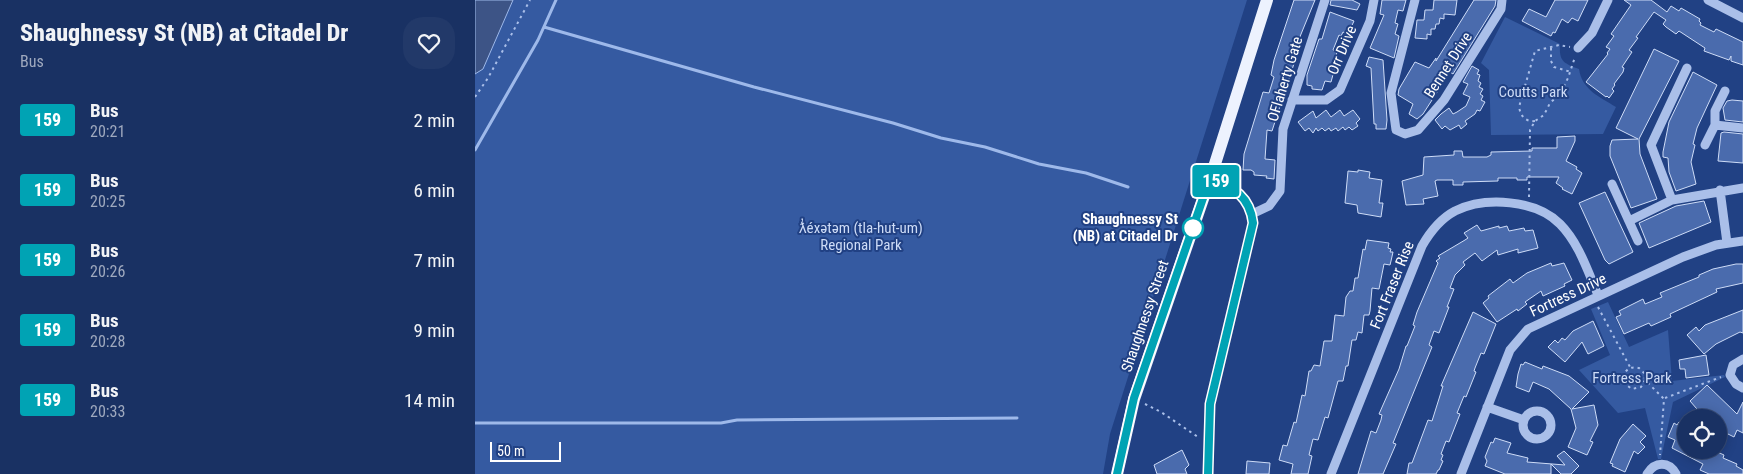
<!DOCTYPE html>
<meta charset="utf-8">
<style>
body{margin:0;font-family:"Roboto Condensed",sans-serif;background:#223969;color:#f1f3f6;height:100vh;display:flex;flex-direction:column;font-size:19px;white-space:nowrap}
*{box-sizing:border-box;margin:0}
p{font-size:16px;color:#9fa9be}
.icon{flex:none;width:28px;height:28px;fill:none;stroke:currentColor;stroke-width:2;stroke-linecap:round;stroke-linejoin:round}
.map{position:relative;flex:1;overflow:hidden}
.panel{display:flex;flex-direction:column;background:#193163;width:475px}
.panel>*{flex:none}
.badge{padding:0 10px;border-radius:4px;font-size:18px;line-height:32px}
.tools{position:absolute;left:1202px;top:409px;display:grid;gap:10px}
.tools a{display:grid;place-items:center;width:50px;height:50px;border-radius:50%;background:#193163;box-shadow:0 2px 12px #0003,0 0 0 1px #374c78;font-size:25px}
.scale{position:absolute;left:15px;bottom:12px;width:71px;box-sizing:border-box;padding-left:5px;border:2px solid #fff;border-top:0;font-size:14px;line-height:18px;white-space:nowrap;color:#fff;-webkit-text-stroke:4px #214184;paint-order:stroke}
.map>.badge{position:absolute;translate:-50% -50%;box-shadow:0 0 0 2px #fff}
.round{display:grid;place-items:center;flex:none;width:52px;height:52px;border-radius:20px;background:#223969}
.overview{display:flex;align-items:center;justify-content:space-between;height:85px;padding:0 20px}
h1{font-size:24px;font-weight:800;line-height:38px}
ul{padding:0;list-style:none}
li{display:flex;align-items:center;gap:15px;height:70px;padding:0 20px}
li div{flex:1}
li b{display:block;font-size:19px}
li em{font-style:normal}
li .badge{min-width:55px;font-weight:700;text-align:center}
main{display:flex;flex:1;min-height:0}
.map>svg:first-child{display:block}
.green{fill:#355aa1}
.water{fill:#3d5486;stroke:#9eb9ea}
.lines{fill:none;stroke-linecap:round;stroke-linejoin:round}
.stream{stroke:#9eb9ea;stroke-width:3}
.building{fill:#4a6bad;stroke:#cedcf7}
.path{stroke:#aabfe9;stroke-width:2;stroke-dasharray:2.5 4;stroke-linecap:butt}
.minor{stroke:#aabfe9;stroke-width:9}
.major{stroke:#edf2fe;stroke-width:12}
.line-casing{stroke:#fff;stroke-width:11}
.line{stroke:#00a3b4;stroke-width:8}
.stop-dot{fill:#fff;stroke:#00a3b4;stroke-width:2.5}
.labels{text-anchor:middle;stroke-width:4;stroke-linejoin:round;paint-order:stroke}
.street-label{font-size:15px;fill:#fff;stroke:#214184}
.park-label{font-size:15px;fill:#cedcf7;stroke:#214184}
.stop-label{font-size:15px;font-weight:bold;fill:#fff;stroke:#214184;text-anchor:end}
</style>
<main>
<section class="panel">
<div class="overview"><div><h1>Shaughnessy St (NB) at Citadel Dr</h1><p>Bus</p></div><a class="round"><svg class="icon" aria-label="heart" viewBox="0 0 24 24"><path d="M12 20l-8-8c-3-5 5-10 8-4 3-6 11-1 8 4z"/></svg></a></div>
<ul>
<li><span class="badge" style="background:#00a3b4;color:#fff">159</span><div><b>Bus</b><p>20:21</p></div><em>2 min</em></li>
<li><span class="badge" style="background:#00a3b4;color:#fff">159</span><div><b>Bus</b><p>20:25</p></div><em>6 min</em></li>
<li><span class="badge" style="background:#00a3b4;color:#fff">159</span><div><b>Bus</b><p>20:26</p></div><em>7 min</em></li>
<li><span class="badge" style="background:#00a3b4;color:#fff">159</span><div><b>Bus</b><p>20:28</p></div><em>9 min</em></li>
<li><span class="badge" style="background:#00a3b4;color:#fff">159</span><div><b>Bus</b><p>20:33</p></div><em>14 min</em></li>
</ul>
</section>
<div class="map">
<svg width="1268" height="474" viewBox="0 0 1268 474">
<rect width="100%" height="100%" fill="#214184"/>
<path class="green" d="M36 0H772L635 434 628 474H0V63Z
M1030 17 1085 44C1084 61 1088 63 1104 69 1107 90 1125 97 1141 107L1128 134 1016 135 1014 70 1006 63Z
M1133 302 1154 347 1193 330 1197 381 1249 375 1250 377 1198 402 1186 459H1183L1170 408 1143 413 1104 370 1135 355 1116 309Z"/>
<path class="water" d="M0 0H38L8 69 0 74Z"/>
<g class="lines">
<path class="stream" d="M69 27 279 87 418 123 466 138 510 147 564 164 611 173 653 187
M0 150 63 40 81 0
M0 423H246L262 420 542 418"/>
</g>
<path class="building" d="M819 0H840L824 39H827L813 82 808 81 803 96 808 97 797 131 792 130 790 159 800 160 799 179 791 178 792 176 779 175V172L776 170H768L769 154 788 92 794 93 799 77 796 75 799 60Z
M856 0H877L885 4 882 10 855 5Z
M907 0H931L928 11 923 10 920 23 923 24 920 34 924 36 919 58 895 48 909 15 905 14Z
M959 0H982L980 15 969 14V19L965 18 964 24H961L960 29H956V35L952 34V39L940 38 942 20H949L950 10H958Z
M999 0H1021L1020 6 978 74 975 72 948 114 942 119 934 114 938 104 923 95 924 89 940 62 954 68 961 58V61Z
M1080 0H1113L1103 21 1097 18 1093 23 1087 19 1080 33 1078 32 1076 36 1047 21 1054 9 1071 17Z
M1149 0H1176L1192 12 1196 6 1204 11 1206 8 1225 19 1224 21 1226 23 1225 25 1239 32 1241 29 1268 42V65L1256 61V56L1254 60 1229 51 1230 48 1204 31 1201 34 1191 27 1188 24 1191 20 1179 12 1161 37 1163 38 1154 50 1157 52 1147 67 1149 68 1148 72 1139 84 1140 85 1137 89 1139 91 1134 98 1132 96 1131 97 1111 82 1133 54 1132 53 1135 49 1131 47 1139 36 1136 34 1156 5Z
M855 12 879 21 873 34 868 32 866 36 864 35 858 50 862 52 860 60H862L856 82 850 81 847 90 837 89V86L832 85V75L844 39H847Z
M1179 49 1204 61 1164 139 1165 154 1182 199 1156 208 1135 156V146L1137 140 1163 139 1141 128Z
M894 57 908 60 912 120 911 129H901V124H899L896 68 891 66Z
M997 66 1004 70 1002 74 1005 75 1003 81 1006 83 1004 87 1008 89 1005 94 1008 96 1006 100 1010 102 1005 111 1002 110 1000 114 990 121 992 124 986 129 984 125 975 130 970 126 967 129 960 120 966 114 974 108 978 114 982 112 991 106 995 97 988 94 993 84 988 82Z
M1218 72 1242 85 1222 128 1218 144 1220 145 1216 162 1221 184 1201 191 1194 172 1193 158 1188 157V152L1194 122Z
M1257 100 1268 101V122L1250 120 1248 108 1252 101Z
M851 110 856 117 865 110 869 116 878 110 885 119 881 123 883 126 877 130 874 127 870 130 868 127 863 131 861 128 856 131 854 128 850 131 847 128 843 131 841 128 838 133 834 128 830 131 823 122 838 111 841 118Z
M1249 132 1268 134V163L1243 161 1246 133Z
M1100 136V141L1091 161 1102 167 1101 169 1107 173 1097 194 1087 189 1088 188 1081 183 1084 177H1052V180H1042V178H1023V181L988 182V185H978V180H962L960 181 963 196 948 199 949 204 931 205 927 181 948 175 949 157 979 155V151H987L988 157H1012L1016 155V152L1057 151V148H1082V137Z
M883 170 895 172 894 178 907 180 904 203H908L906 217 883 213 882 205 870 203 873 171 883 172Z
M1130 192 1158 252 1134 264 1130 260 1104 203Z
M1229 201 1236 222 1174 248 1164 223 1201 206Z
M1002 225 1006 231 1024 226V228L1032 226 1034 231 1049 228 1050 231 1058 230 1063 248 1043 253V249L1023 255 1022 250 1007 261 1000 253 988 262 990 265 980 275 975 288 979 289 972 307H974L964 333 959 331 954 345 957 347 918 443 921 444 908 474H883L896 431 901 433 906 420 907 415 904 414 924 369 931 346H932L940 326 938 325 942 312 963 263 961 261 965 258 963 256 990 240 993 238 989 233Z
M892 240 914 243 913 248 916 249 915 252H918L916 261 915 265 909 264 904 289 897 288 895 311 894 315H889L887 333 883 332 881 340H877L873 366H871L868 381H863L853 418 850 417 843 440 838 439 834 455 837 456 833 474H816L818 464 804 460 808 445 812 446 819 422 821 423 827 395 830 396 834 371H836L839 365 845 366 849 341H857L860 315 869 316 871 297 875 291H878L880 278H883L888 249 890 250Z
M1076 263 1077 266 1089 263 1097 280 1089 284 1090 286 1068 296 1066 291 1050 302 1052 304 1043 311 1042 309 1022 322 1008 303 1014 298 1013 296 1035 279 1038 283 1052 273Z
M1261 264H1268V283L1241 289 1242 292 1195 314 1196 317 1176 326 1174 323 1149 334 1141 317 1146 315 1144 311 1168 299 1170 304 1187 297 1185 293 1224 277V275L1238 269Z
M1268 310V333L1265 332 1241 344 1229 354 1212 335 1221 327 1224 331 1230 325Z
M998 312 1021 324 1009 354 1006 353 1000 368 999 371 1001 372 991 397 989 396 982 413 985 414 974 442 971 441 966 454 968 455 966 460 968 461 964 470H963L961 474H932L934 463H937L953 420 957 421 968 386H966Z
M1118 321 1129 346 1113 354 1107 342 1090 362 1073 347 1080 340 1083 343 1087 338 1090 340 1098 331Z
M1231 355 1234 375 1211 378 1210 369H1205L1204 360Z
M1050 362 1067 369 1068 366 1094 376 1114 392 1097 409 1119 405 1123 425 1115 441 1118 442 1112 455 1093 447 1101 428 1096 409 1074 389 1058 382 1054 392 1041 387 1043 374 1046 364 1048 365Z
M1232 385 1262 414 1268 402V433L1262 430 1259 437 1249 432 1244 428V418H1233L1230 414 1228 416 1215 401Z
M1204 422 1211 425V450H1238L1249 455 1248 458 1262 464 1261 466 1268 470V474H1234L1225 470 1228 464 1197 448 1200 440 1193 437 1199 423 1202 425Z
M1158 424 1171 436 1165 442 1170 447 1163 454 1159 451 1150 472 1137 466 1138 464 1135 463 1145 439Z
M1020 438 1036 443 1032 453 1053 458 1052 462 1090 465 1082 456 1089 451 1104 466 1096 474H1086L1076 464V474H1030L1010 466 1012 461 1010 457 1016 442 1018 443Z
M707 450 714 465 710 469 712 474H682L679 465Z
M772 461 795 463 794 474H771Z"/>
<g class="lines">
<path class="path" d="M1076 48V61L1079 67 1096 72
M0 97 13 78 55 0
M1060 121C1051 122 1046 117 1044 107L1060 51 1084 45 1095 47
M1054 197 1055 130 1060 121 1069 115 1075 103 1085 94 1093 78 1100 57
M1123 307 1155 367
M1170 380 1166 387 1157 389 1150 384C1146 373 1153 365 1164 368L1169 373 1170 380 1189 399 1185 455
M1190 398 1246 377
M670 404 686 412 723 437"/>
<path class="minor" d="M940 0 916 93 921 130 930 134 943 130 969 100 1026 9 1027 0
M1233 0 1268 18
M1103 48 1117 33 1133 0
M817 100H851L865 90 895 21 899 0
M1240 125 1268 128
M1230 145 1240 125V111L1250 91
M1137 184 1163 241
M1245 190 1252 243
M1197 200 1176 145 1212 68
M777 214 794 206 805 191 808 129 850 0
M1154 221 1197 200 1268 188
M1268 359 1258 365 1255 375 1261 384 1268 388
M1012 407 1049 420
M1048 425a14 14 0 1 1 28 0a14 14 0 1 1-28 0Z
M733 474 735 404 778 223C775 197 759 186 735 179
M856 474 947 246C955 232 965 219 980 211 1011 196 1061 200 1085 224 1104 243 1113 272 1123 295
M986 474 1035 350 1053 329 1208 257 1241 245 1268 241
M1172 474C1180 461 1194 461 1201 474"/>
<path class="major" d="M642 474 659 399 739 167 792 0"/>
</g>
<g class="lines">
<g class="line-casing">
<path id="line" d="M642 474 659 398 735 178C759 187 775 197 778 223L735 404 733 474"/>
</g>
<use href="#line" class="line"/>
</g>
<circle class="stop-dot" cx="718" cy="228" r="10"/>
<g class="labels">
<g class="street-label">
<text transform="translate(867 50) rotate(-67)" y="5">Orr Drive</text>
<text transform="translate(973 65) rotate(-57)" y="5">Bennet Drive</text>
<text transform="translate(810 79) rotate(-73)" y="5">OFlaherty Gate</text>
<text transform="translate(917 285) rotate(-68)" y="5">Fort Fraser Rise</text>
<text transform="translate(1093 295) rotate(-25)" y="5">Fortress Drive</text>
<text transform="translate(670 316) rotate(-71)" y="5">Shaughnessy Street</text>
</g>
<g class="park-label">
<text x="1058" y="97">Coutts Park</text>
<text x="386" y="233">ƛ̓éxətəm (tla-hut-um)<tspan x="386" dy="17">Regional Park</tspan></text>
<text x="1157" y="383">Fortress Park</text>
</g>
<g class="stop-label">
<text x="703" y="224">Shaughnessy St<tspan x="703" dy="17">(NB) at Citadel Dr</tspan></text>
</g>
</g>
</svg>
<div class="tools">
<a><svg class="icon" aria-label="locate" viewBox="0 0 24 24"><circle cx="12" cy="12" r="6"/><path d="M12 2v4M12 18v4M2 12h4M18 12h4"/></svg></a>
</div>
<div class="scale">50 m</div>
<b class="badge" style="left:741px;top:181px;background:#00a3b4;color:#fff">159</b>
</div>
</main>
